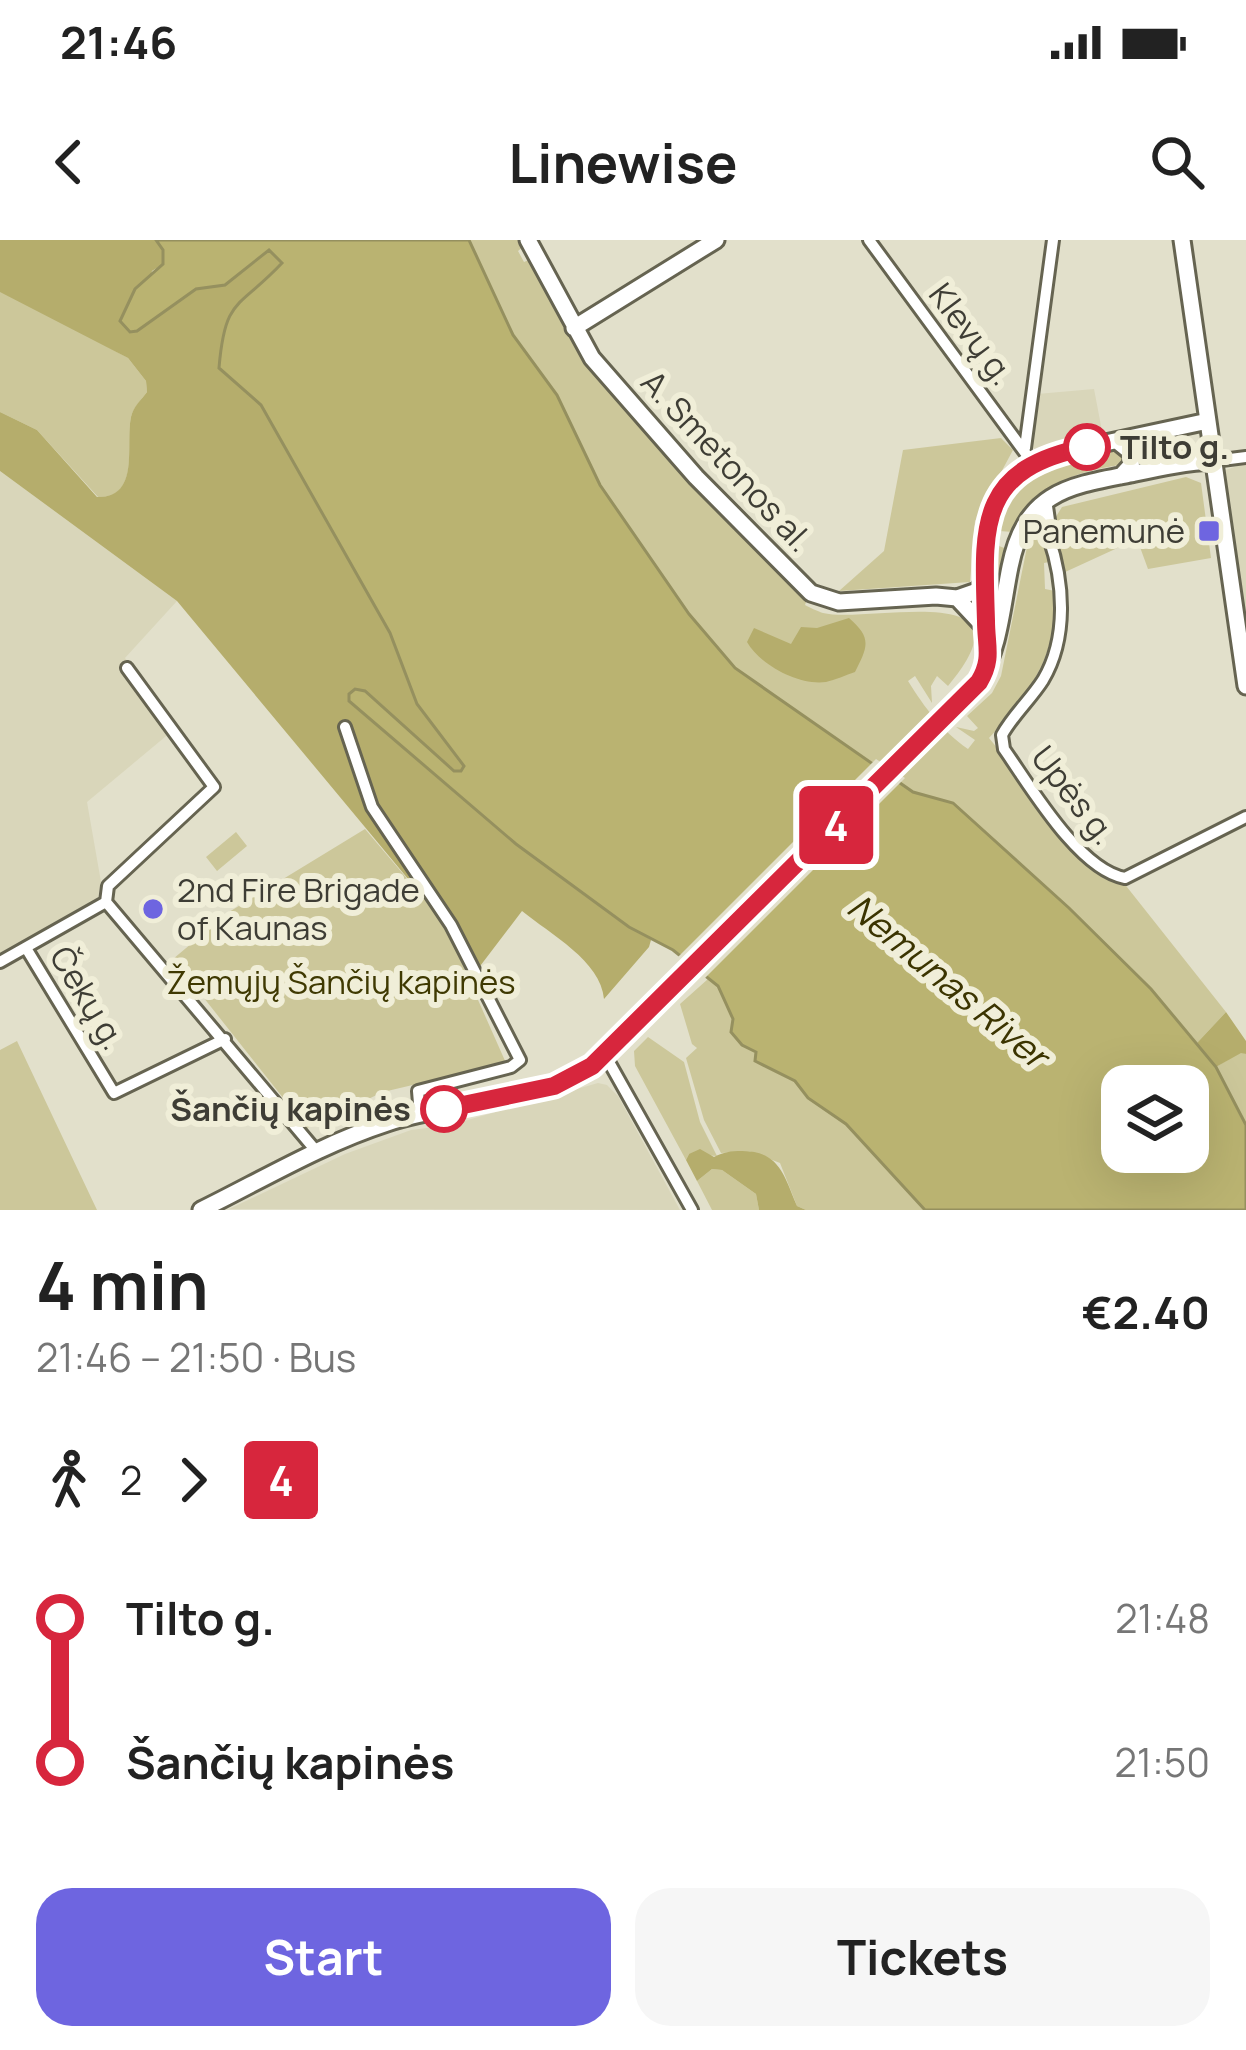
<!DOCTYPE html>
<meta charset="utf-8">
<style>
body{margin:0;font-family:Manrope,sans-serif;background:#f6f6f6;color:#222;height:100vh;display:flex;flex-direction:column;font-size:45px;white-space:nowrap}
*{box-sizing:border-box;margin:0}
p{font-size:39px;color:#767676}
.icon{flex:none;width:66px;height:66px;fill:none;stroke:currentColor;stroke-width:2;stroke-linecap:round;stroke-linejoin:round}
.map{position:relative;height:970px;overflow:hidden}
.panel{display:flex;flex-direction:column;background:#fff;flex:1}
.panel>*{flex:none}
.badge{padding:0 24px;border-radius:9px;font-size:42px;line-height:78px}
.controls{position:absolute;left:1101px;top:825px;display:grid;gap:24px}
.controls a{display:grid;place-items:center;width:108px;height:108px;border-radius:24px;background:#fff;box-shadow:0 12px 48px #0002;font-size:60px}
.map>.badge{position:absolute;translate:-50% -50%;box-shadow:0 0 0 6px #fff}
.legs{display:flex;align-items:center;gap:18px;height:132px;padding:0 36px;font-size:39px}
.legs p{margin-inline-start:auto}
.headline{display:flex;align-items:center;justify-content:space-between;height:204px;padding:0 36px}
h1{font-size:66px;font-weight:700;line-height:90px}
.button{display:flex;gap:24px;margin-top:auto;padding:24px 36px}
.button a{flex:1;height:138px;border-radius:36px;background:#6e65e0;color:#fff;font-size:48px;font-weight:700;line-height:138px;text-align:center}
.button a+a{background:#f6f6f6;color:#222}
ul{padding:0 36px;list-style:none}
li{display:flex;align-items:center;gap:42px;height:144px;font-size:45px}
li i{display:grid;place-items:center;width:18px;height:100%;margin:0 15px;background:currentColor}
li i::after{content:'';width:30px;height:30px;margin:-15px;border:9px solid;border-radius:50%;background:#fff}
li p{margin-inline-start:auto}
li:first-child i{background:linear-gradient(#0000 50%,currentColor 0)}
li:last-child i{background:linear-gradient(currentColor 50%,#0000 0)}
.status{display:flex;justify-content:space-between;align-items:center;height:84px;padding:0 60px;background:#fff;direction:ltr}
.status svg{height:33px;fill:currentColor}
header{display:flex;justify-content:space-between;align-items:center;height:156px;padding:0 36px;background:#fff;font-size:54px;font-weight:700}
.map>svg:first-child{display:block}
.built{fill:#d9d6ba}
.green{fill:#ccc79a}
.forest{fill:#b5ad6c}
.water{fill:#bab371;stroke:#95905f;stroke-width:3;fill-rule:evenodd}
.pier{fill:#e2e0cb}
.lines{fill:none;stroke-linecap:round;stroke-linejoin:round}
.street-casing{stroke:#666451;stroke-width:16}
.secondary-casing{stroke:#666451;stroke-width:21}
.street{stroke:#fff;stroke-width:10}
.secondary{stroke:#fff;stroke-width:15}
.line-1-casing{stroke:#fff;stroke-width:27}
.line-1{stroke:#d7263d;stroke-width:18}
.stop-1-dot{fill:#fff;stroke:#d7263d;stroke-width:6}
.poi-dot{fill:#6e65e0;stroke:#f0eed8;stroke-width:4.5}
.labels{text-anchor:middle;stroke-width:12;stroke-linejoin:round;paint-order:stroke}
.street-label{font-size:33px;fill:#3e3d35;stroke:#f0eed8}
.stop-label{font-size:33px;font-weight:bold;fill:#3e3d35;stroke:#f0eed8;text-anchor:start}
.poi-label{font-size:33px;fill:#3e3d35;stroke:#f0eed8;text-anchor:end}
.park-label{font-size:33px;fill:#3f3902;stroke:#f0eed8}
.water-label{font-size:36px;font-style:italic;fill:#3b3400;stroke:#f0eed8}
</style>
<div class="status"><b>21:46</b><svg viewBox="0 0 49 12"><path d="M0 12V9h3v3zM5 12V6h3v6zM10 12V3h3v9zM15 12V0h3v12zM26 1h20v11H26zM47 4h2v5h-2z"/></svg></div>
<header><svg class="icon" aria-label="back" viewBox="0 0 24 24"><path d="M15 5l-7 7 7 7"/></svg>Linewise<svg class="icon" aria-label="search" viewBox="0 0 24 24"><circle cx="10" cy="10" r="6"/><path d="M15 15l6 6"/></svg></header>
<div class="map">
<svg width="1246" height="970" viewBox="0 0 1246 970">
<rect width="100%" height="100%" fill="#e2e0cb"/>
<path class="built" d="M1094 149 1102 191 1038 211 1030 206 1037 154Z
M1246 223V382H1243L1223 231Z
M0 231 177 361 125 418 177 487 87 562 101 642 97 662 0 717Z
M598 843 607 845 618 856 680 970 229 969 345 914 411 890 450 885Z"/>
<path class="green" d="M469 0H521L524 6 518 11 524 22 531 19 584 116 724 276 807 359 805 365C809 367 819 372 823 373 868 384 1040 336 948 446L937 436 931 446 932 463 915 436 908 441C925 468 941 490 968 509L975 500 956 487 974 491 978 488 967 476 992 453 1001 436 1027 307 1031 300 1042 299 1049 322 1044 323 1045 349 1055 351C1059 413 1030 454 989 498L1096 630 1123 642 1226 772 1196 804 1151 749 1069 668 953 563 913 552 735 428 689 374 600 245 557 155 513 95Z
M0 52H8L128 118 146 141 147 152C141 160 133 168 131 177 125 205 141 258 98 257L37 190 0 172Z
M1179 194 1184 217 1139 226 1135 203Z
M1001 198 1013 210 975 281 970 342 839 351 884 311 903 210Z
M1114 208 1123 211 1125 217 1119 225C1062 234 1047 246 1013 292L999 291C989 232 1073 217 1114 208Z
M1186 237 1201 243 1211 318 1148 329 1137 299 1063 333 1052 283 1062 267Z
M991 303 1007 309 995 383 991 382Z
M365 589 443 681 506 823 383 852 307 888 173 719 229 672Z
M236 592 247 606 217 631 206 617Z
M708 739 718 746 764 827 795 841 808 858 846 884 925 970H806L797 966 780 923 749 911 721 913 704 880 686 818 697 808 692 804 680 764Z
M648 797 684 822 700 882 717 916 689 914 686 920 635 826 634 811Z
M17 801 97 970H0V810Z
M1241 812 1246 814V885L1216 827Z
M712 929 722 930 756 954 759 970H712L697 941Z"/>
<path class="forest" d="M0 0H156L163 10V24L152 31 137 91 196 49 226 44 270 9 283 24C238 63 224 65 219 128L261 165 390 393 417 464 464 526 461 532 454 531 410 496 379 462 358 468 516 604 651 700 649 707 604 759C601 721 550 694 522 671L471 738 443 681 177 361 0 231V172L37 190 97 257C141 258 125 205 131 177 133 167 141 160 147 152L146 141 128 118 0 52Z
M849 378C872 398 868 406 855 432 846 435 835 440 826 442 799 446 760 425 747 402L754 388 791 404 801 387 817 388Z
M1226 772 1246 801V814L1241 813 1216 827 1196 804Z
M700 909 714 917C724 912 730 911 742 911 779 911 784 935 797 966L806 970H759L756 954 722 930 712 929 697 941 686 920 689 914Z"/>
<path class="water" d="M156 0H469L513 95 557 155 600 245 689 374 735 428 913 552 953 563 1069 668 1151 749 1216 827 1246 885V970H925L846 884 808 858 795 841 755 821 756 812 742 805 731 792 733 779 718 746 673 710 629 687 516 604 349 461V454L355 449 365 451 454 531H461L464 526 417 464 390 393 261 165 219 128C225 56 239 69 282 23L269 10 225 45 196 49 137 91 130 92 120 81 135 49 163 24V10ZM1122 846H1188V912H1122Z"/>
<path class="pier" d="M876 519 905 538 702 741 675 720Z"/>
<g class="lines">
<g class="street-casing">
<path id="street" d="M869 0 1032 222
M1025 208 1053 0
M1214 221 1246 217
M1049 298C1064 342 1068 398 1043 440 1031 459 1013 475 1002 495L1004 509C1030 546 1079 630 1125 638L1246 577
M345 487 372 567 451 685 520 820 511 827 418 851 420 875
M106 662 317 912
M26 708 114 853 225 799
M0 722 106 662 108 646 214 547 127 428
M605 815 692 970"/>
</g>
<g class="secondary-casing">
<path id="secondary" d="M528 0 592 118 696 237 811 353 839 362 936 356 957 358 977 351 985 341
M1182 0 1246 446
M574 88 716 0
M1117 201 1133 214 1131 225 1121 236
M1044 263 1049 298
M957 358 986 389
M990 411C977 340 973 243 1054 214L1208 181
M201 970C262 940 322 904 387 883 453 861 532 865 592 826L979 442C1000 407 1002 366 1010 327 1025 252 1067 246 1131 234 1159 228 1186 222 1214 221"/>
</g>
<use href="#street" class="street"/>
<use href="#secondary" class="secondary"/>
</g>
<g class="lines">
<g class="line-1-casing">
<path id="line-1" d="M444 869 554 846 592 826 979 442C993 419 986 406 986 381 983 285 977 229 1087 207"/>
</g>
<use href="#line-1" class="line-1"/>
</g>
<g class="stop-1-dot">
<circle cx="1087" cy="207" r="21"/>
<circle cx="444" cy="869" r="21"/>
</g>
<g class="poi-dot">
<rect x="1197" y="279" width="24" height="24" rx="6"/>
<circle cx="153" cy="669" r="12"/>
</g>
<g class="labels">
<g class="street-label">
<text transform="translate(972 94) rotate(53)" y="12">Klevų g.</text>
<text transform="translate(727 221) rotate(47)" y="12">A. Smetonos al.</text>
<text transform="translate(1074 555) rotate(52)" y="12">Upės g.</text>
<text transform="translate(88 758) rotate(59)" y="12">Čekų g.</text>
</g>
<g class="stop-label">
<text x="1120" y="219">Tilto g.</text>
<text x="411" y="881" text-anchor="end">Šančių kapinės</text>
</g>
<g class="poi-label">
<text x="1185" y="303">Panemunė</text>
<text x="177" y="662" text-anchor="start">2nd Fire Brigade<tspan x="177" dy="38">of Kaunas</tspan></text>
</g>
<g class="park-label">
<text x="341" y="754">Žemųjų Šančių kapinės</text>
</g>
<g class="water-label">
<text transform="translate(948 741) rotate(40)" y="13">Nemunas River</text>
</g>
</g>
</svg>
<div class="controls">
<a><svg class="icon" aria-label="layers" viewBox="0 0 24 24"><path d="M12 4l9 5-9 5-9-5zM3 14l9 5 9-5"/></svg></a>
</div>
<b class="badge" style="left:836px;top:585px;background:#d7263d;color:#fff">4</b>
</div>
<section class="panel">
<div class="headline"><div><h1>4 min</h1><p>21:46 – 21:50 · Bus</p></div><b>€2.40</b></div>
<div class="legs"><svg class="icon" aria-label="walk" viewBox="0 0 24 24"><circle cx="13" cy="4" r="2"/><path d="M13 8l-2 6 4 7M11 14l-3 7M7 12l3-4h3l4 4"/></svg>2<svg class="icon" aria-label="forward" viewBox="0 0 24 24"><path d="M9 5l7 7-7 7"/></svg><b class="badge" style="background:#d7263d;color:#fff">4</b></div>
<ul>
<li><i style="color:#d7263d"></i><b>Tilto g.</b><p>21:48</p></li>
<li><i style="color:#d7263d"></i><b>Šančių kapinės</b><p>21:50</p></li>
</ul>
<div class="button"><a>Start</a><a>Tickets</a></div>
</section>
